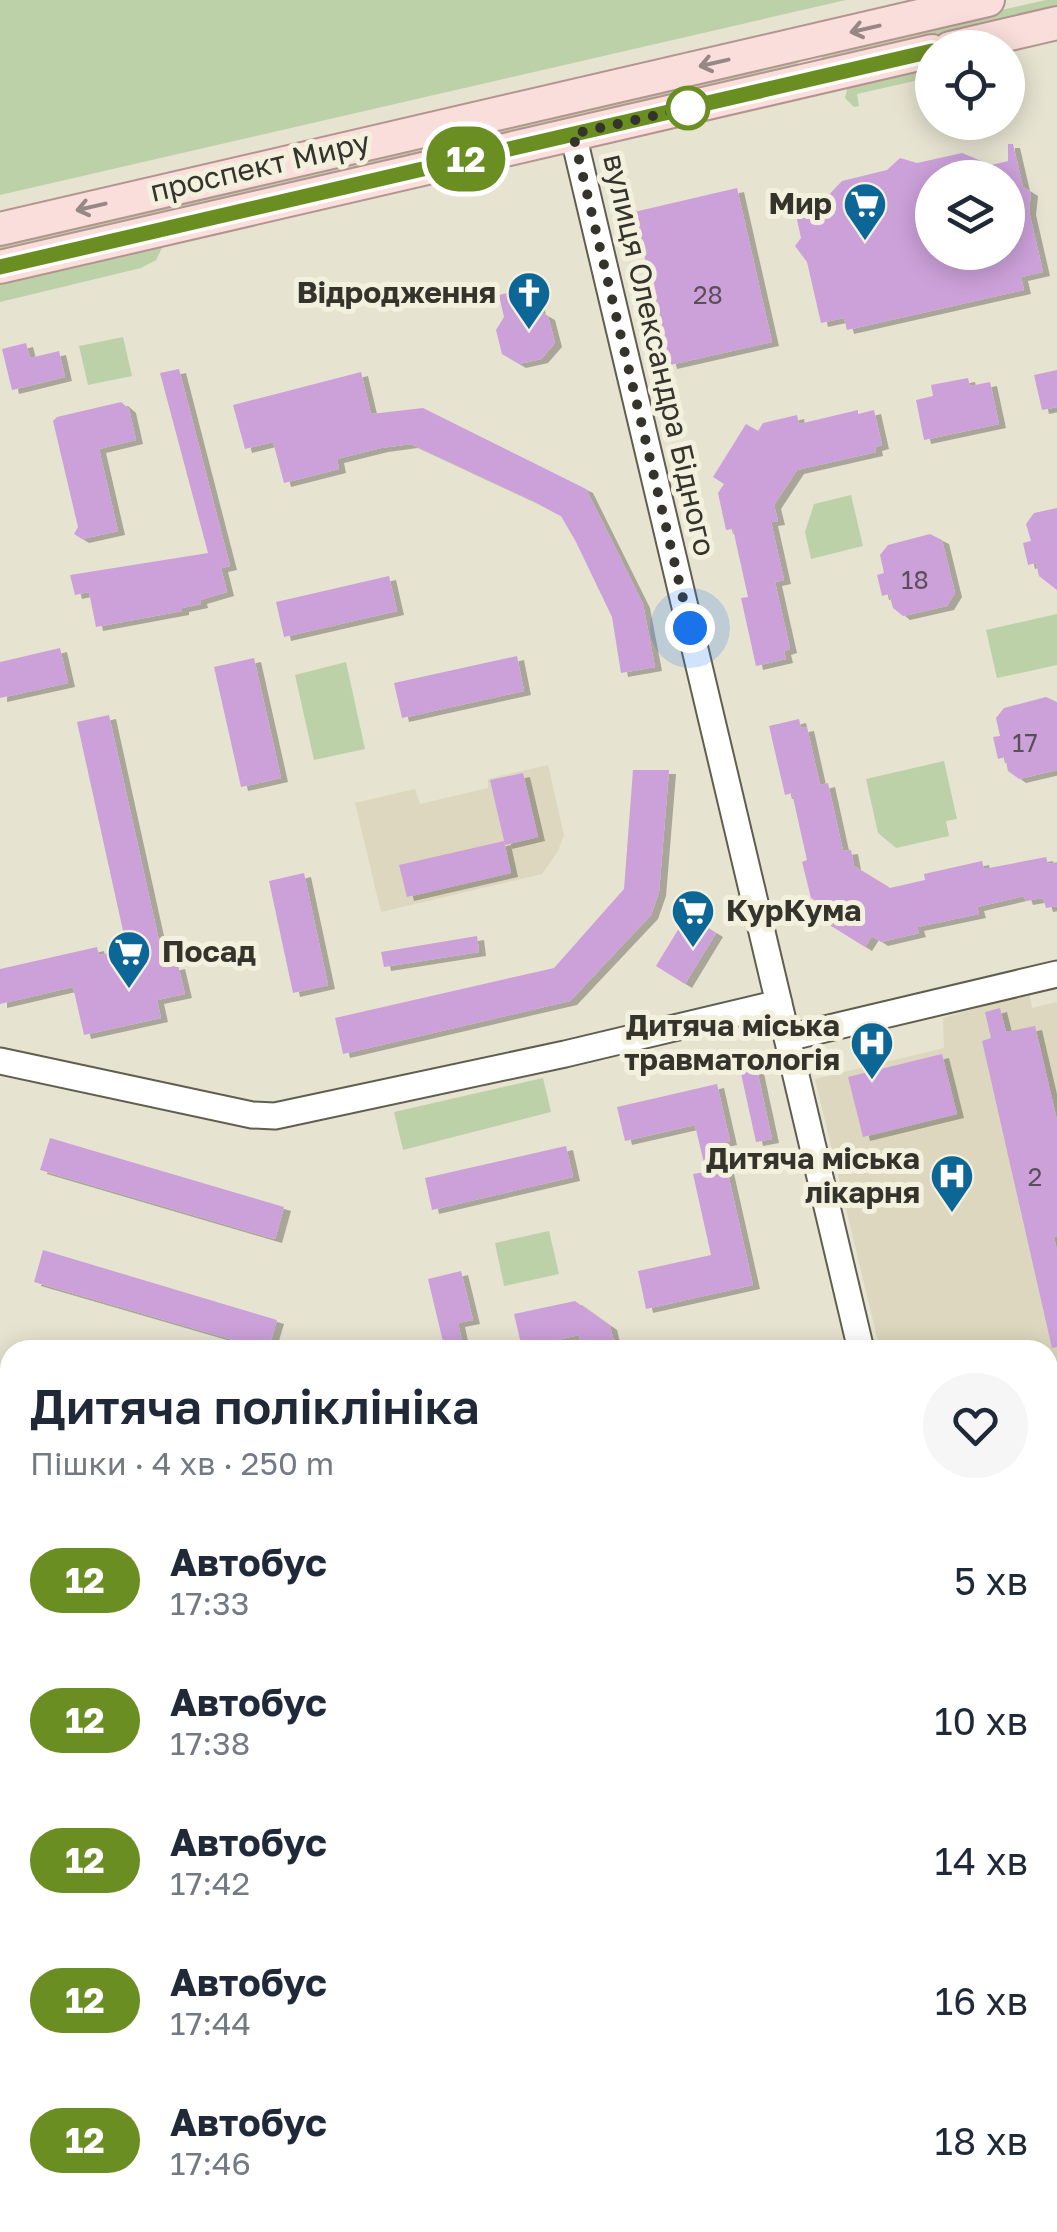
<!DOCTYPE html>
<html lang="uk">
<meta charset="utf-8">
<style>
body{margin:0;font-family:"Golos Text",sans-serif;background:#f6f6f7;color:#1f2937;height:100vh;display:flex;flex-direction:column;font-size:38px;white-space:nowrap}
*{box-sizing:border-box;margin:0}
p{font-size:32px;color:#747a83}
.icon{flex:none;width:55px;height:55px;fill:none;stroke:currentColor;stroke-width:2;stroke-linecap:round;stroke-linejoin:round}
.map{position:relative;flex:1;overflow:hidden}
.side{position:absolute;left:0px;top:1340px;width:1058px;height:892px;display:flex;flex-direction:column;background:#fff;border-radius:30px 30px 0 0;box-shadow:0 5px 25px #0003}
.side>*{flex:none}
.badge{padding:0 20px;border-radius:32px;font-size:35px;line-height:65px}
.controls{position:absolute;left:915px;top:30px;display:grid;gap:20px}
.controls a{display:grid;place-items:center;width:110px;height:110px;border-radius:50%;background:#fff;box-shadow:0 5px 25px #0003;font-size:50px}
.you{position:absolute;width:50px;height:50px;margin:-25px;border:8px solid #fff;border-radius:50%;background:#1a73e8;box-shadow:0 0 0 15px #1a73e833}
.map>.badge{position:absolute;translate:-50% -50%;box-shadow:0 0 0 5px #fff}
.round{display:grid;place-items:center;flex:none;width:105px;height:105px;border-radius:52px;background:#f6f6f7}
.head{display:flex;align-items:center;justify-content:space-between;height:170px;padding:0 30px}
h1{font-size:48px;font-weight:600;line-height:75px}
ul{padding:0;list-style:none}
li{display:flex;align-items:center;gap:30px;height:140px;padding:0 30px}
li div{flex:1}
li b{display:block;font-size:38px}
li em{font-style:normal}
li .badge{min-width:110px;font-weight:700;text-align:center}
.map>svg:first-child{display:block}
.commercial{fill:#d9d5eb}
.built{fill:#dcd7be}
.education{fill:#e7d1df}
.green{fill:#bdd1a8}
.building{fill:#cca1da;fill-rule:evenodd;filter:url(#shadow)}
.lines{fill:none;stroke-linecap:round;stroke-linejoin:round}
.minor-casing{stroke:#615e4f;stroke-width:29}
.major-casing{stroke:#b3948f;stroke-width:36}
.minor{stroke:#fff;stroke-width:25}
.major{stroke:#fadedc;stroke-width:32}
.oneway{stroke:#978884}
.line-casing{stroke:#fff;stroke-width:22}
.line{stroke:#6b8e23;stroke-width:15}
.walk{stroke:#34332c;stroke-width:10;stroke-dasharray:0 18}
.stop-dot{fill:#fff;stroke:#6b8e23;stroke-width:5}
.labels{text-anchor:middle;stroke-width:10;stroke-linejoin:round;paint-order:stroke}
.number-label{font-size:25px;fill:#5a4e58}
.street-label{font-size:30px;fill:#34332c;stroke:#f3f0de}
.poi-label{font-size:30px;font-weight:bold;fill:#34332c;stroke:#f3f0de;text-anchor:end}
</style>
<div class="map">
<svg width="1057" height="2232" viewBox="0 0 1057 2232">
<defs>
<filter id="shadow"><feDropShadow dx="7" dy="4" stdDeviation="0" flood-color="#0004"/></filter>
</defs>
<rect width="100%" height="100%" fill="#e6e3d1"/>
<path class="commercial" d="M0 1398 10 1403V1501L0 1502Z"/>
<path class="built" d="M548 765 564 835 558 851 542 874 381 912 355 803 415 789 420 804 488 788V779Z
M1029 993 1032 1008 1057 1002V1635L1048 1638V1350H880L815 1079 944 1048 943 1018Z
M514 2223 516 2227 527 2224 529 2232H239L238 2223Z"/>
<path class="education" d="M10 1717V1956L0 1958V1719Z"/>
<path class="green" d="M0 0H846L0 195Z
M1046 0H1057V9L823 62 820 51Z
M800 56 796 67 0 253V242Z
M932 66V77L857 94 859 106 854 107 845 98 848 85Z
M156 248H162L156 260 141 268 0 302V285Z
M123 337 132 376 88 385 79 346Z
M851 495 863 546 811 559 805 532 814 504Z
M1057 614V665L997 678 986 630Z
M346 662 365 749 314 760 295 675Z
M944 761 957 819 946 821 949 836 896 848 878 833 866 779Z
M543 1078 551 1112 403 1150 394 1112Z
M549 1231 559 1274 504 1286 495 1243Z
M1051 2091H1057V2232H601L608 2222H1048V2094Z"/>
<path class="building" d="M1008 144H1013L1023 187 1031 192 1029 211 1043 272 1021 277 1024 290 847 330 844 318 821 323 807 262 795 246 801 238 795 210 820 204 842 181 887 170 900 158 917 163 962 153 991 165 1008 161ZM932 178H1008V252H932Z
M737 188 772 342 670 365 634 212Z
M533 287 539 311 548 316 555 343 541 359 519 364 502 354 496 330 504 317 499 295Z
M26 343 30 358 59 351 65 377 12 390 2 349Z
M179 369 230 566 221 568 227 592 200 600 201 604 182 608V611L96 627 89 592 75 595 70 575 208 553 160 373Z
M1057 370V407L1042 410 1034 375Z
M361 372 371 414 423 408 586 489 643 604 655 667 621 673 612 617 576 542 561 516 531 500 411 444 381 448 337 459 339 469 284 483 273 442 245 449 233 405Z
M968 378 970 386 990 382 999 424 924 440 916 400 933 396 931 385Z
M121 402 129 409 136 440 99 449 118 531 82 539 74 534 78 527 53 421 57 417Z
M858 410V414L874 410 882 445 875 447 876 452 797 470 774 505 778 521 771 522 784 580 775 582 790 649 784 651 786 659 756 666 741 598 748 597 733 529 726 530 718 493 724 484 713 477 746 424 758 431 763 423 797 415 799 424Z
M1057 508V590L1039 576 1036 563 1028 565 1023 543 1031 541 1026 524 1034 513Z
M930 534 942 540 955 593 947 606 903 616 893 608 889 594 882 596 877 575 884 573 880 555 888 545Z
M389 576 397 611 284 637 276 602Z
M60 648 68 683 0 698V662Z
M517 656 524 691 402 718 394 683Z
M254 658 281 778 241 787 214 667Z
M1046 697 1057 702V770L1019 779 1008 771 1005 757 998 759 993 737 1000 736 996 718 1004 708Z
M109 715 165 968 178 965 185 994 157 1000 161 1018 84 1035 73 987 0 1004V969L97 947 99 955 127 949 77 722Z
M799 719 801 728 807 727 820 785 828 783 843 851 851 850 854 866 890 888 925 880 924 874 982 861 984 869 1046 857 1048 864 1057 862V906L1046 908 1043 898 1026 901 1024 896 977 907 979 914 917 927 919 933 881 942 872 936 865 947 812 914 819 903 811 898 802 862 807 860 792 793 785 795 769 726Z
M633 770H669L659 892 651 915 570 1001 343 1054 335 1018 554 968 624 889Z
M523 773 538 837 505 845 490 780Z
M504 841 511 873 407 897 399 865Z
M304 873 328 985 293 993 269 881Z
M687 915 716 933 685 984 656 966Z
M477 936 479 952 384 967 381 952Z
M1000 1008 1006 1032 1035 1026 1057 1120V1236L1054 1237 1057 1250V1347L1052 1348 982 1041 991 1038 985 1012Z
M942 1054 957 1114 863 1137 848 1077Z
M756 1065 772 1139 756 1142 740 1069Z
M717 1084 730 1141 721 1143 753 1285 646 1309 638 1271 711 1255 693 1174 706 1172 695 1125 625 1141 617 1107Z
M50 1138 284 1207 275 1239 40 1170Z
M566 1146 573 1177 432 1210 425 1178Z
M43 1250 277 1320 268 1350 34 1282Z
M461 1271 473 1320 458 1323 464 1350H445L428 1279Z
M575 1301 610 1326 616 1350H582L579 1335 522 1348 514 1314Z"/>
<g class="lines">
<g class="minor-casing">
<path id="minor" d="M573 134 861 1350
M787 1038 1057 974
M0 1061 252 1115 275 1116 565 1054 779 1003
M1048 1774 1057 1778
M1048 1901 1057 1898
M0 2231 102 2222"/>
</g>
<g class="major-casing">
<path id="major" d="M950 48 1057 23
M0 229 988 0
M0 267 932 51"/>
</g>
<use href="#minor" class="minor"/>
<use href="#major" class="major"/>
</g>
<defs><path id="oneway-shaft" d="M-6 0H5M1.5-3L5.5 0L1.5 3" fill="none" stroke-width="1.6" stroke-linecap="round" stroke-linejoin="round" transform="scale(2.5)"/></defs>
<g class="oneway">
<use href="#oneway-shaft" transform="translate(865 29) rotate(167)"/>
<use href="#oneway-shaft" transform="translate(714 63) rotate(167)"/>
<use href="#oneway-shaft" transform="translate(91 207) rotate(167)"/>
</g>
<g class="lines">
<g class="line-casing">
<path id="line" d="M0 267 932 51"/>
</g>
<use href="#line" class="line"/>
<path class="walk" d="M688 108 573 134 690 628"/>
</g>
<defs>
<g id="supermarket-pin" transform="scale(2.25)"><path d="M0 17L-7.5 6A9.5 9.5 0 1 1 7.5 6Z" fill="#0c6696" stroke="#f3f0de"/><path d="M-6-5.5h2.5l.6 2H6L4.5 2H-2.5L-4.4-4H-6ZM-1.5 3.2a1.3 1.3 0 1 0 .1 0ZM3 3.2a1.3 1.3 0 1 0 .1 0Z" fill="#fff"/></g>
<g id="church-pin" transform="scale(2.25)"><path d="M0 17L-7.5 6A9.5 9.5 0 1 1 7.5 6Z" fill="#0c6696" stroke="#f3f0de"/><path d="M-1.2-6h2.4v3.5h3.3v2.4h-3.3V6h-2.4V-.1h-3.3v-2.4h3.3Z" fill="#fff"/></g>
<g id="hospital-pin" transform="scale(2.25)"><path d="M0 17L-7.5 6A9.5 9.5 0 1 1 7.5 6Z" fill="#0c6696" stroke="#f3f0de"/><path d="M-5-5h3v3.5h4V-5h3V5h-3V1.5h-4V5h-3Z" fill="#fff"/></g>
</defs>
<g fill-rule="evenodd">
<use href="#supermarket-pin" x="865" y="204"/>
<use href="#church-pin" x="529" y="293"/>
<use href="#supermarket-pin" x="693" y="911"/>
<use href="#supermarket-pin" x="129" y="952"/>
<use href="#hospital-pin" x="872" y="1043"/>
<use href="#hospital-pin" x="952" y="1176"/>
</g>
<circle class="stop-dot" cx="688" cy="108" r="20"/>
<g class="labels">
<g class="number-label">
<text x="708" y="304">28</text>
<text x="915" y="589">18</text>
<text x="1025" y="752">17</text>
<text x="1035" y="1186">2</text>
</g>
<g class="street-label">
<text transform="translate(260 167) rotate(-13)" y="10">проспект Миру</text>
<text transform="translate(659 355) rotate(77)" y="10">вулиця Олександра Бідного</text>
</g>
<g class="poi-label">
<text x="832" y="214">Мир</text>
<text x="496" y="303">Відродження</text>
<text x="726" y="921" text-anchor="start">КурКума</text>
<text x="162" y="962" text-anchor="start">Посад</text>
<text x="840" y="1036">Дитяча міська<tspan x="840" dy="34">травматологія</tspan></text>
<text x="920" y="1169">Дитяча міська<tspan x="920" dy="34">лікарня</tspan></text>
</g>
</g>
</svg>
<div class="controls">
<a><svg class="icon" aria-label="locate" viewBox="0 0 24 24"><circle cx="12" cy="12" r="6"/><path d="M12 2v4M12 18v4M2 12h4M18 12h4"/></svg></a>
<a><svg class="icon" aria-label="layers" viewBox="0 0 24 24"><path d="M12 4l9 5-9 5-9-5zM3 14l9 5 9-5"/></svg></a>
</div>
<div class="you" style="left:690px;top:628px"></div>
<b class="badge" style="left:466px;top:159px;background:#6b8e23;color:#fff">12</b>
<section class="side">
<div class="head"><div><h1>Дитяча поліклініка</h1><p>Пішки · 4 хв · 250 m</p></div><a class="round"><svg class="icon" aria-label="heart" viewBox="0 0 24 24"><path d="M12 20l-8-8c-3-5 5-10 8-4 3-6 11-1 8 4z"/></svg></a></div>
<ul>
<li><span class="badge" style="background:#6b8e23;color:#fff">12</span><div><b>Автобус</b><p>17:33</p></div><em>5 хв</em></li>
<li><span class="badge" style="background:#6b8e23;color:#fff">12</span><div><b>Автобус</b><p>17:38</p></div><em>10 хв</em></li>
<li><span class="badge" style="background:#6b8e23;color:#fff">12</span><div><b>Автобус</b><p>17:42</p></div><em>14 хв</em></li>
<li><span class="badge" style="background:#6b8e23;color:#fff">12</span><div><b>Автобус</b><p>17:44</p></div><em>16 хв</em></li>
<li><span class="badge" style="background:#6b8e23;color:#fff">12</span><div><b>Автобус</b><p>17:46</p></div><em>18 хв</em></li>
</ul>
</section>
</div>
